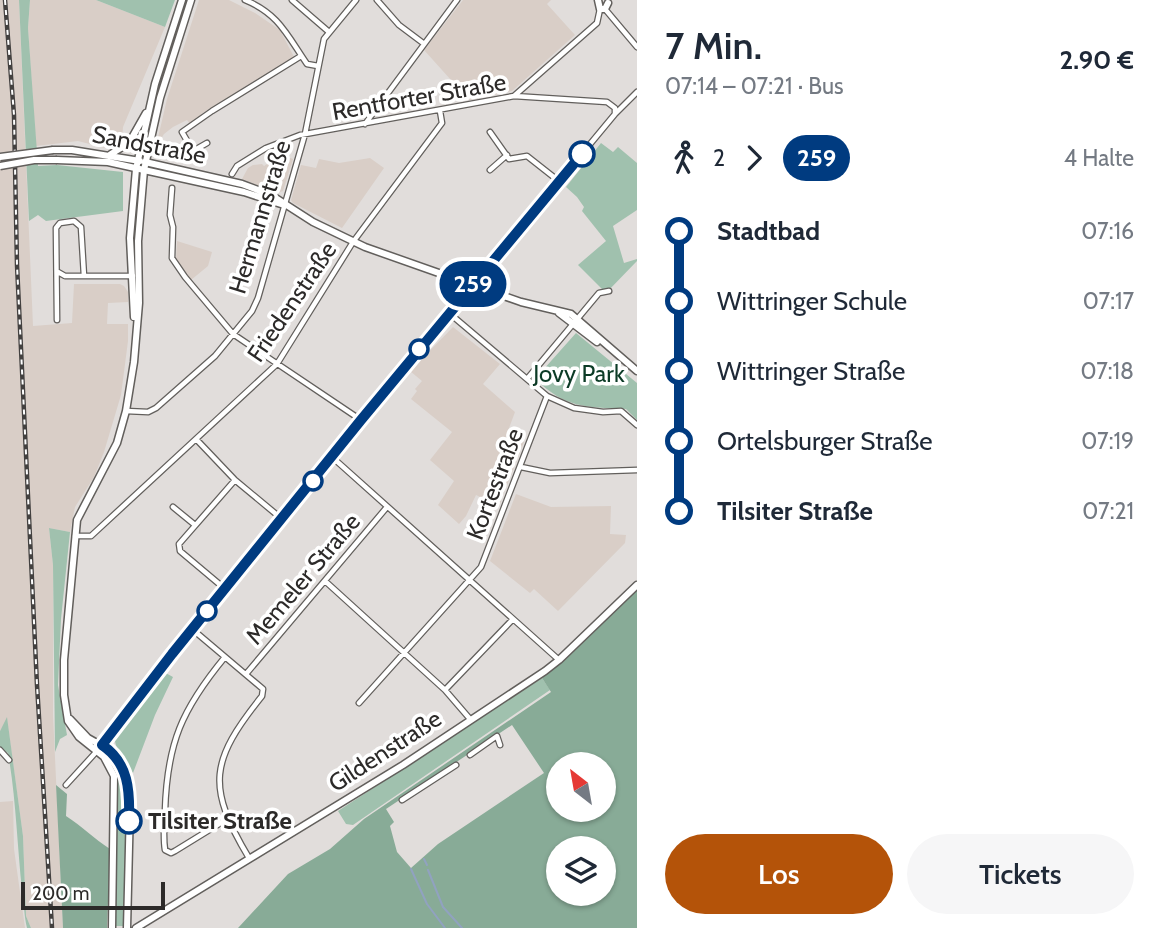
<!DOCTYPE html>
<html lang="de">
<meta charset="utf-8">
<style>
body{margin:0;font-family:Cabin,sans-serif;background:#f6f6f7;color:#1f2937;height:100vh;display:flex;flex-direction:column;font-size:26px;white-space:nowrap}
*{box-sizing:border-box;margin:0}
p{font-size:23px;color:#747a83}
.icon{flex:none;width:38px;height:38px;fill:none;stroke:currentColor;stroke-width:2;stroke-linecap:round;stroke-linejoin:round}
.map{position:relative;flex:1;overflow:hidden}
.details{display:flex;flex-direction:column;background:#fff;width:525px}
.details>*{flex:none}
.badge{padding:0 14px;border-radius:23px;font-size:24px;line-height:46px}
.needle{width:46px;rotate:329deg}
.controls{position:absolute;left:546px;top:752px;display:grid;gap:14px}
.controls a{display:grid;place-items:center;width:70px;height:70px;border-radius:50%;background:#fff;box-shadow:0 2px 5px #0004;font-size:35px}
.scale{position:absolute;left:21px;bottom:18px;width:144px;box-sizing:border-box;padding-left:7px;border:4px solid #2c2a29;border-top:0;font-size:19px;line-height:24px;white-space:nowrap;color:#2c2a29;-webkit-text-stroke:5px #fff;paint-order:stroke}
.map>.badge{position:absolute;translate:-50% -50%;box-shadow:0 0 0 4px #fff}
.legs{display:flex;align-items:center;gap:10px;height:77px;padding:0 28px;font-size:23px}
.legs p{margin-inline-start:auto}
.headline{display:flex;align-items:center;justify-content:space-between;height:119px;padding:0 28px}
h1{font-size:38px;font-weight:600;line-height:52px}
.button{display:flex;gap:14px;margin-top:auto;padding:14px 28px}
.button a{flex:1;height:80px;border-radius:42px;background:#b45309;color:#fff;font-size:28px;font-weight:600;line-height:80px;text-align:center}
.button a+a{background:#f6f6f7;color:#1f2937}
ul{padding:0 28px;list-style:none}
li{display:flex;align-items:center;gap:24px;height:70px;font-size:26px}
li i{display:grid;place-items:center;width:10px;height:100%;margin:0 9px;background:currentColor}
li i::after{content:'';width:18px;height:18px;margin:-9px;border:5px solid;border-radius:50%;background:#fff}
li p{margin-inline-start:auto}
li:first-child i{background:linear-gradient(#0000 50%,currentColor 0)}
li:last-child i{background:linear-gradient(currentColor 50%,#0000 0)}
main{display:flex;flex:1;min-height:0}
.map>svg:first-child{display:block}
.built{fill:#d9cec7}
.green{fill:#a0c1ae}
.forest{fill:#88ab97;fill-rule:evenodd}
.lines{fill:none;stroke-linecap:round;stroke-linejoin:round}
.stream{stroke:#91a2c0;stroke-width:2}
.street-casing{stroke:#625f5c;stroke-width:7}
.secondary-casing{stroke:#625f5c;stroke-width:9}
.primary-casing{stroke:#625f5c;stroke-width:9}
.street{stroke:#fff;stroke-width:4.5}
.secondary{stroke:#fff;stroke-width:6}
.primary{stroke:#fff;stroke-width:6}
.rail-casing{stroke:#434140;stroke-width:4.5}
.rail{stroke:#fff;stroke-width:2;stroke-dasharray:5;stroke-linecap:butt}
.primary-bridge-casing{stroke:#625f5c;stroke-width:9;stroke-linecap:butt}
.primary-bridge{stroke:#fff;stroke-width:6}
.line-1-casing{stroke:#fff;stroke-width:16}
.line-1{stroke:#003b80;stroke-width:10}
.stop-1-dot{fill:#fff;stroke:#003b80;stroke-width:3.5}
.labels{text-anchor:middle;stroke-width:7;stroke-linejoin:round;paint-order:stroke}
.street-label{font-size:24px;fill:#2c2a29;stroke:#fff}
.park-label{font-size:24px;fill:#0c3b26;stroke:#fff}
.stop-label{font-size:24px;font-weight:bold;fill:#2c2a29;stroke:#fff;text-anchor:start}
</style>
<main>
<div class="map">
<svg width="637" height="928" viewBox="0 0 637 928">
<rect width="100%" height="100%" fill="#e1dddb"/>
<path class="built" d="M0 0H19L33 326 72 323 74 284H120L124 286 128 292V302L108 303 107 324H128V341L121 395 104 452 94 477 75 507 70 532 49 528 53 565V715L63 928H31L26 916 23 836 7 719 0 731Z
M30 0H96L165 27 123 127 122 141 120 144 105 148 78 141 36 146 28 28Z
M199 0H229L255 13 280 30 294 57 201 114 202 116 190 124 187 120 173 127 164 134 159 142H157L167 99Z
M463 0H551L547 4 575 35 512 91 469 100 424 50Z
M282 151 285 156 293 159 283 191 277 193 242 179 248 168 253 165 262 164 264 166 281 155 280 152Z
M370 158 384 168 342 228 293 203 291 200 301 165 316 168 319 159 339 163Z
M177 241 212 252 208 266 191 280 176 260Z
M453 327 500 364 483 384 515 412 506 436 524 442 499 506 476 495 466 516 459 524 438 505 454 481 430 460 452 432 411 399 417 391 415 389 422 381 410 371Z
M516 494 551 507 611 506 610 534 626 535 625 543 558 611 534 589 530 593 490 561Z
M13 801 14 849 25 928H0V802Z"/>
<path class="green" d="M19 0H30L28 28 38 166 57 165 123 172V211L46 221 38 215 29 221Z
M96 0H175L165 27Z
M601 143 613 152 618 147 637 163V210L613 226 624 263 637 259V261L606 293 578 265 606 241 582 211 584 207 577 197 566 187Z
M576 333 637 383V420L626 409C584 407 566 408 535 379Z
M49 528 70 532 61 619 58 685 67 735 60 739 55 752 53 565Z
M162 671 173 677 155 715 133 773C126 761 113 749 115 735Z
M542 678 550 690 353 825 346 824 338 811Z
M7 717 23 836 26 916 31 928H27C24 915 24 903 22 890 17 844 16 798 8 753L0 748V731Z
M106 754 124 778 127 797 124 926H116L115 923 117 779 105 755Z"/>
<path class="forest" d="M637 590V928H238L288 874 330 849 364 819 551 692 542 678 567 658ZM512 725 544 773 438 844 411 868 397 852 390 826 394 822 386 809ZM558 765H604V810H558ZM558 849H604V894H558Z
M56 785 67 794 66 816C82 826 94 839 110 849L107 928H63Z"/>
<g class="lines">
<path class="stream" d="M424 859 427 865
M411 869 427 904 445 928
M428 870 443 907 462 928"/>
<g class="street-casing">
<path id="street" d="M245 0C279 14 287 35 307 64L318 66
M292 0 329 32
M377 0 399 25 423 43
M605 9 637 47
M514 96 597 23 600 9
M365 124 457 0
M490 132 509 159 527 156 560 182
M207 143 193 151 182 132 212 111 301 56
M490 170 507 155
M232 174 237 166 266 148 300 135 514 96 607 102 615 108V113
M172 188 170 215 173 227 172 258 185 277 233 334 361 420
M58 272 65 276H133
M449 313 547 396 574 408 603 412 621 411 637 425
M57 320 56 228 60 223 74 221 81 227 84 276
M527 379 599 293 609 291
M126 411 148 412 156 408 215 356 252 311 258 298 305 134 324 39 356 0
M196 439 235 480 282 519
M332 457 559 660
M521 467 550 473 637 470
M173 507 195 525
M75 536H91L277 364 353 242 442 123 440 111
M325 581 445 690 470 719
M224 588 180 551 179 544 235 480
M192 629 263 689 262 696C210 761 206 786 249 858
M225 657C182 709 167 743 165 811 164 824 163 837 165 850L171 853 175 851 227 819
M246 674 387 507
M445 690 513 619
M359 703 481 567 547 396
M0 750 9 760
M470 755 497 736 500 745
M66 785 97 751 182 641 361 420 615 114 637 92
M402 800 456 765"/>
</g>
<g class="secondary-casing">
<path id="secondary" d="M598 0 600 9H605L608 3
M145 162 242 184 271 195 313 222 365 247 521 302 571 314 637 371
M559 313 597 342
M134 317 130 238 136 169
M70 719 88 738 111 751 127 777 130 806 127 928
M112 928 114 776 104 757 79 737 68 721 64 695V660L77 520 117 443 126 411 134 362 139 303 138 241 144 170 244 192 284 205
M136 928 403 765 545 671 559 660 637 585"/>
</g>
<g class="primary-casing">
<path id="primary" d="M53 150H72L140 161
M111 154 129 143 146 113
M57 160 108 162 144 170 160 98 191 0
M136 169 155 84 182 0"/>
</g>
<use href="#street" class="street"/>
<use href="#secondary" class="secondary"/>
<use href="#primary" class="primary"/>
<g class="rail-casing">
<path id="rail" d="M5 0 14 115 17 265 37 685 52 928"/>
</g>
<use href="#rail" class="rail"/>
<g class="primary-bridge-casing">
<path id="primary-bridge" d="M0 157 53 150
M0 166 34 160H57"/>
</g>
<use href="#primary-bridge" class="primary-bridge"/>
</g>
<g class="lines">
<g class="line-1-casing">
<path id="line-1" d="M129 821C130 791 129 763 102 745L172 654 361 420 582 154"/>
</g>
<use href="#line-1" class="line-1"/>
</g>
<g class="stop-1-dot">
<circle cx="582" cy="154" r="12"/>
<circle cx="419" cy="349" r="9"/>
<circle cx="313" cy="481" r="9"/>
<circle cx="207" cy="611" r="9"/>
<circle cx="129" cy="821" r="12"/>
</g>
<g class="labels">
<g class="street-label">
<text transform="translate(419 97) rotate(-10)" y="8">Rentforter Straße</text>
<text transform="translate(149 145) rotate(11)" y="8">Sandstraße</text>
<text transform="translate(260 217) rotate(-73)" y="8">Hermannstraße</text>
<text transform="translate(292 302) rotate(-56)" y="8">Friedenstraße</text>
<text transform="translate(495 484) rotate(-69)" y="8">Kortestraße</text>
<text transform="translate(303 579) rotate(-50)" y="8">Memeler Straße</text>
<text transform="translate(385 751) rotate(-33)" y="8">Gildenstraße</text>
</g>
<g class="park-label">
<text x="579" y="382">Jovy Park</text>
</g>
<g class="stop-label">
<text x="148" y="829">Tilsiter Straße</text>
</g>
</g>
</svg>
<div class="controls">
<a><svg class="needle" viewBox="-14 -14 28 28"><path d="M0-13l5 13h-10z" fill="#e53935"/><path d="M0 13l5-13h-10z" fill="#747a83"/></svg></a>
<a><svg class="icon" aria-label="layers" viewBox="0 0 24 24"><path d="M12 4l9 5-9 5-9-5zM3 14l9 5 9-5"/></svg></a>
</div>
<div class="scale">200 m</div>
<b class="badge" style="left:473px;top:284px;background:#003b80;color:#fff">259</b>
</div>
<section class="details">
<div class="headline"><div><h1>7 Min.</h1><p>07:14 – 07:21 · Bus</p></div><b>2.90 €</b></div>
<div class="legs"><svg class="icon" aria-label="walk" viewBox="0 0 24 24"><circle cx="13" cy="4" r="2"/><path d="M13 8l-2 6 4 7M11 14l-3 7M7 12l3-4h3l4 4"/></svg>2<svg class="icon" aria-label="forward" viewBox="0 0 24 24"><path d="M9 5l7 7-7 7"/></svg><b class="badge" style="background:#003b80;color:#fff">259</b><p>4 Halte</p></div>
<ul>
<li><i style="color:#003b80"></i><b>Stadtbad</b><p>07:16</p></li>
<li><i style="color:#003b80"></i><span>Wittringer Schule</span><p>07:17</p></li>
<li><i style="color:#003b80"></i><span>Wittringer Straße</span><p>07:18</p></li>
<li><i style="color:#003b80"></i><span>Ortelsburger Straße</span><p>07:19</p></li>
<li><i style="color:#003b80"></i><b>Tilsiter Straße</b><p>07:21</p></li>
</ul>
<div class="button"><a>Los</a><a>Tickets</a></div>
</section>
</main>
